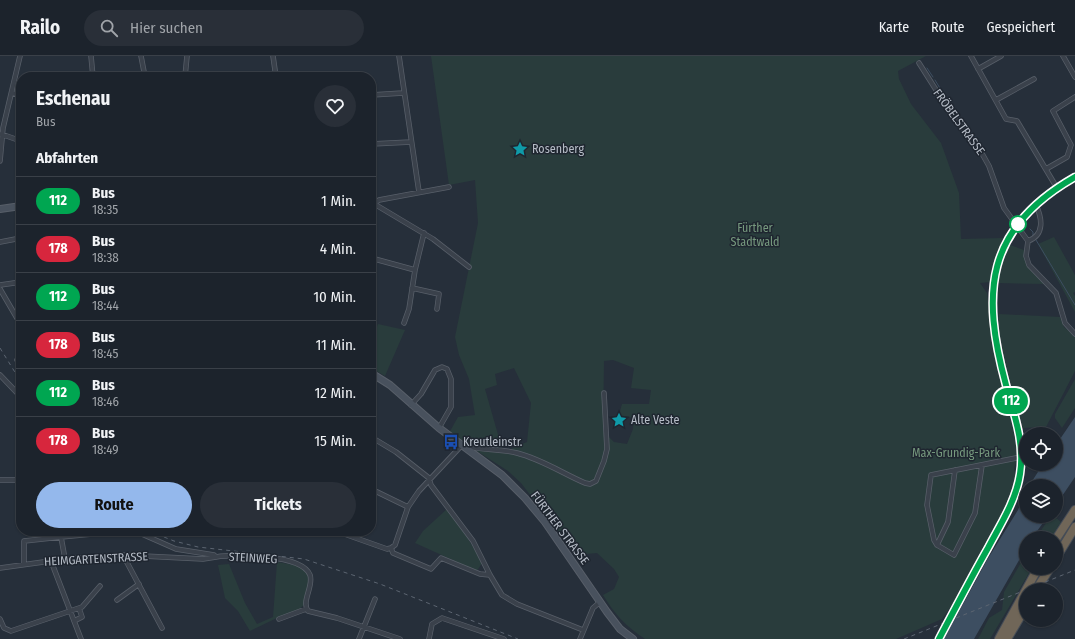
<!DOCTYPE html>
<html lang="de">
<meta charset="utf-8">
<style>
body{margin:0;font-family:"Fira Sans Condensed",sans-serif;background:#292f38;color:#f1f3f6;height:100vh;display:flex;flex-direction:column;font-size:15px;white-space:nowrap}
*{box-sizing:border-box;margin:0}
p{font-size:13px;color:#a0a4a9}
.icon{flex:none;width:22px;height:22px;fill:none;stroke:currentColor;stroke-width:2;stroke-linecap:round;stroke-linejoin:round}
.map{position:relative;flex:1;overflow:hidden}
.side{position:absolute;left:16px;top:16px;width:360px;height:464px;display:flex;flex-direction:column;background:#1c232c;border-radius:16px;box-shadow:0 1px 3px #0004,0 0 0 1px #3a4048}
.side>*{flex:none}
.badge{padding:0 8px;border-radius:13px;font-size:14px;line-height:26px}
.controls{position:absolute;left:1019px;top:371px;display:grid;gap:8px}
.controls a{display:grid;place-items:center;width:44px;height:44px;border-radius:50%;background:#1c232c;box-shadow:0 1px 3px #0004,0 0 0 1px #3a4048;font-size:20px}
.map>.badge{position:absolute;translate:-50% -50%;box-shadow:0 0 0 2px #fff}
h2{padding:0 20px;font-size:15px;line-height:36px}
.round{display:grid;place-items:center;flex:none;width:42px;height:42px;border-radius:21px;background:#292f38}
.head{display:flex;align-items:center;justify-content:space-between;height:68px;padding:0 20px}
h1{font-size:19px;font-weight:700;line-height:30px}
.primary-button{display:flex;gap:8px;margin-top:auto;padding:8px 20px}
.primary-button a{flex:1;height:46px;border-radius:24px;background:#94b8ec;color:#111;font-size:16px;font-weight:700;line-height:46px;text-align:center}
.primary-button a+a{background:#292f38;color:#f1f3f6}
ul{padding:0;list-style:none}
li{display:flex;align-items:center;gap:12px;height:48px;padding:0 20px;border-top:1px solid #3a4048}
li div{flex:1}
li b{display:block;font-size:15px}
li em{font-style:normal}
li .badge{min-width:44px;font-weight:700;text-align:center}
header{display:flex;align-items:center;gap:24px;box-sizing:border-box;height:56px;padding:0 20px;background:#1c232c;border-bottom:1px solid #3a4048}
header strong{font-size:19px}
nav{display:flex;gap:22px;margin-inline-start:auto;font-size:14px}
.search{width:280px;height:36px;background:#292f38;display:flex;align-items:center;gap:10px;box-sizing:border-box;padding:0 14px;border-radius:22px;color:#a0a4a9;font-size:15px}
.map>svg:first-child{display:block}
.green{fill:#293c3c;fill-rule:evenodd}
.water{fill:#3d4e61}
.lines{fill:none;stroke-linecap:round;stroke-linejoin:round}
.stream{stroke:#3d4e61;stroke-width:1}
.street-casing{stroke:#585f69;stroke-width:5.5}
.secondary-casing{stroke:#585f69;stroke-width:8}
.highway-casing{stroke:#454c56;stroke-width:10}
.street{stroke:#3a414b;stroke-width:4}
.secondary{stroke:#48515d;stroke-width:6}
.highway{stroke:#706658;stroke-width:8}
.rail{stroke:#5c6571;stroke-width:1;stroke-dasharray:4 4;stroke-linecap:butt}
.line-casing{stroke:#fff;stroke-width:9}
.line{stroke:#00a651;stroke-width:6}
.stop-dot{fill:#fff;stroke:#00a651;stroke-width:2}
.labels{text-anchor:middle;stroke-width:3;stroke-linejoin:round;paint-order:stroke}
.street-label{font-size:12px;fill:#b5bcc6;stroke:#1f2630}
.poi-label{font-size:12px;fill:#b5bcc6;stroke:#1f2630;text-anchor:start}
.park-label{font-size:12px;fill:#76997e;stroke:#1f2630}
</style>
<header>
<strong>Railo</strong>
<div class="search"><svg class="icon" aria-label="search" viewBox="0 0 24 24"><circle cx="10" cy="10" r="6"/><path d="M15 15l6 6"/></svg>Hier suchen</div>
<nav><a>Karte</a><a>Route</a><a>Gespeichert</a></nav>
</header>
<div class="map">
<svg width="1075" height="583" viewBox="0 0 1075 583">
<rect width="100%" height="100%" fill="#262f3a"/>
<path class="green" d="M431 0H926L898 15 899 23 911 48 941 87 959 137 961 183 1003 182 990 226 980 227 987 237 997 305 1003 332H1001L1011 364 1018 398 1014 413 1016 421 1005 453 960 538 942 563 896 583H645C626 570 615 559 603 539L614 533 619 521 614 513 597 497 576 499 521 427 508 415 449 377 458 361 475 359 469 323 459 299 455 281 478 167 475 124 449 129ZM613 304 634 312 631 332 651 334 649 348H622L619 359 634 362 633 373 627 388 614 386 603 375 604 305ZM514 312 531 347 527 386 503 396 485 333 497 329 495 318Z
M1054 181 1075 219V236L1073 237 1075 240V256L1038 188Z
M1010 189 1024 194 1028 211 1045 228 997 227 1002 207Z
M999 258 1060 261 1064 271 1075 281V315L1046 371 1022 372 1000 286 997 262 999 261Z
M378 268 405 274 385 320 371 312V287Z
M1075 323V352L1062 372 1055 362V358Z
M447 453 462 472 482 507 477 515 415 487 423 475Z
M1055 461 1061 466 1051 482H1036L1046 467Z
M1026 498V512H1032L990 583H978L989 562 1002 554 1004 536Z
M277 506 300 510 308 519 309 526 304 549 297 555 279 561 250 575 238 555 225 542 218 509 229 508 245 547 257 568 273 561Z"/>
<path class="water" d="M1075 361V421L1056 449V430H1029L1043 408H1056V389Z
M1026 434V460H1048L1032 482H1026V492L974 583H944L987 504 1018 454Z"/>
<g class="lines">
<path class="stream" d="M927 12 933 21
M935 24 952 52
M954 55 982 89
M1030 173 1033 176V180
M1036 184 1075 249"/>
<g class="street-casing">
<path id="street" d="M91 0 93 21
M141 0 145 21
M273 0 276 21
M399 0 419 136
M971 0 1006 63 1017 65 1057 132
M1063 0 1075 21
M919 7 950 56 980 94 989 110 1004 152 1028 185
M978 13 1001 0
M185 21 187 0
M12 37 21 39
M371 39 403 37
M996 44 1034 23
M1 78 21 85
M371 88 411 86
M0 105 3 72 20 0
M1046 113 1067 101 1071 89 1053 55 1075 41
M371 146 433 183 469 211
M375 147 379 144 449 131
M1036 149C1042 162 1045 179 1028 185L1026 200 1029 209 1056 237 1065 267 1075 278
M0 186 21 182
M371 202 415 214
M0 229 21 226
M412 232 439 238 437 253
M0 233 21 269
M404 267 409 253 415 214 424 177
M17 304 21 302
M0 319 21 341
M411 349 421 338 435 314 442 311 447 313 451 323V351L439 372
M371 381 396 396 429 422 431 429 473 485 490 519 502 539 517 548 583 574
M955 414 948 466 937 489 954 499 975 457 982 409
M0 424H21
M371 433 408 451
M135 475 176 493 214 499 216 501C235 498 302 498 310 519 314 530 301 545 308 555L337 562 400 583
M336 475 387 493 391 492
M61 481 113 476
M937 489 934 484 927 449 931 419 1021 401
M123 499 162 572
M51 505 81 583
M24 508V485L61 481 65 503
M0 512 65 503 123 499 203 503 216 501
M490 519 480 518 441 502 431 513 393 497 391 492 395 489 408 451 419 435 462 389C479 395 499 392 517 397 541 403 562 417 585 427L590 428 596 425 604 405 607 393 604 337
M117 544 139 528
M0 563 4 572 11 575 82 551 100 530
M279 563 306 553
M74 565 82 561 79 552
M359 583 375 543
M429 583 432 568 442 562 504 583
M580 583 593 552 600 546"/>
</g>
<g class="secondary-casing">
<path id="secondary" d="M0 153 21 150
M371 317 390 329 439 372 502 419 525 442 545 466 607 556 620 573 633 583
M939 583 1006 458C1013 443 1020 427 1021 409 1023 380 1013 351 1005 323 981 232 988 171 1075 121"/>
</g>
<g class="highway-casing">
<path id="highway" d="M1056 483 1075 454
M1056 502 1075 471
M1036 534 1050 512
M999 583 1038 512
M1007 583 1026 551"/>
</g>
<use href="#street" class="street"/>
<use href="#secondary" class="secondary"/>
<use href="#highway" class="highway"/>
<path class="rail" d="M0 292 21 326
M149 475 174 485 198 491 304 503 380 528 518 583
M904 583 1075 514"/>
</g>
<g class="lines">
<g class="line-casing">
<path id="line" d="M939 583C955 553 971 522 988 492 1000 469 1016 445 1020 418 1025 387 1014 358 1006 329 981 237 985 172 1075 121"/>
</g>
<use href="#line" class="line"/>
</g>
<defs>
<g id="sight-bare" transform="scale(1.2)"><path d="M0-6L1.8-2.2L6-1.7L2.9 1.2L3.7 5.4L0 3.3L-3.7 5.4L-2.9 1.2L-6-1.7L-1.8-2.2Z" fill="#0f9aa8" stroke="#1f2630" stroke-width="2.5" paint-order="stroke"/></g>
<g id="bus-bare" transform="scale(1.2)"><path d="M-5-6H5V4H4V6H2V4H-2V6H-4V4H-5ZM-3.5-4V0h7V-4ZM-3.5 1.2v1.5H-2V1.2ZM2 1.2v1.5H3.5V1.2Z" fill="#1a4fb4" stroke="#1f2630" stroke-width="2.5" paint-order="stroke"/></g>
</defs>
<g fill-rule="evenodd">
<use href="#sight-bare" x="520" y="93"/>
<use href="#sight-bare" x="619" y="364"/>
<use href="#bus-bare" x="451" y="386"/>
</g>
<circle class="stop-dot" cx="1018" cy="168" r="8"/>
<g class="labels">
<g class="street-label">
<text transform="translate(959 66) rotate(54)" y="4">FRÖBELSTRASSE</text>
<text transform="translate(560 472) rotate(53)" y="4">FÜRTHER STRASSE</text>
<text transform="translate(253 502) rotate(3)" y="4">STEINWEG</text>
<text transform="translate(96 503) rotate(-3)" y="4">HEIMGARTENSTRASSE</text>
</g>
<g class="poi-label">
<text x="532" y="97">Rosenberg</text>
<text x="631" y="368">Alte Veste</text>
<text x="463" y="390">Kreutleinstr.</text>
</g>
<g class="park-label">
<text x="755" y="176">Fürther<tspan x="755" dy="14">Stadtwald</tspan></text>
<text x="956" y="401">Max-Grundig-Park</text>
</g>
</g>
</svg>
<div class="controls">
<a><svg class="icon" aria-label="locate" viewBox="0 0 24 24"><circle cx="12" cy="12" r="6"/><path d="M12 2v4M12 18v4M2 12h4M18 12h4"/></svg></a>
<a><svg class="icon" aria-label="layers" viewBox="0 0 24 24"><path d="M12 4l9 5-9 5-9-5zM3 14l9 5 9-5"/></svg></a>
<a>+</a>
<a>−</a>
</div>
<b class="badge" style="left:1011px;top:345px;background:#00a651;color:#fff">112</b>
<section class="side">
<div class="head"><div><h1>Eschenau</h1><p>Bus</p></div><a class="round"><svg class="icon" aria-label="heart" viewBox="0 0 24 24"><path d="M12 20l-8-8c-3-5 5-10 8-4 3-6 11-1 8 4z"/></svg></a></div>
<h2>Abfahrten</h2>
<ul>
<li><span class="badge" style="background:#00a651;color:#fff">112</span><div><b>Bus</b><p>18:35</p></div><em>1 Min.</em></li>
<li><span class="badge" style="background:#d7263d;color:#fff">178</span><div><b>Bus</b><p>18:38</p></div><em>4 Min.</em></li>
<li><span class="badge" style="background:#00a651;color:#fff">112</span><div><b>Bus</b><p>18:44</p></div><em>10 Min.</em></li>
<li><span class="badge" style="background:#d7263d;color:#fff">178</span><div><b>Bus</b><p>18:45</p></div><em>11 Min.</em></li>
<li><span class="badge" style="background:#00a651;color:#fff">112</span><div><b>Bus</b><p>18:46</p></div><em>12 Min.</em></li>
<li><span class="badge" style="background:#d7263d;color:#fff">178</span><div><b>Bus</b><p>18:49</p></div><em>15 Min.</em></li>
</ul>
<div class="primary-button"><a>Route</a><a>Tickets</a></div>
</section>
</div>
